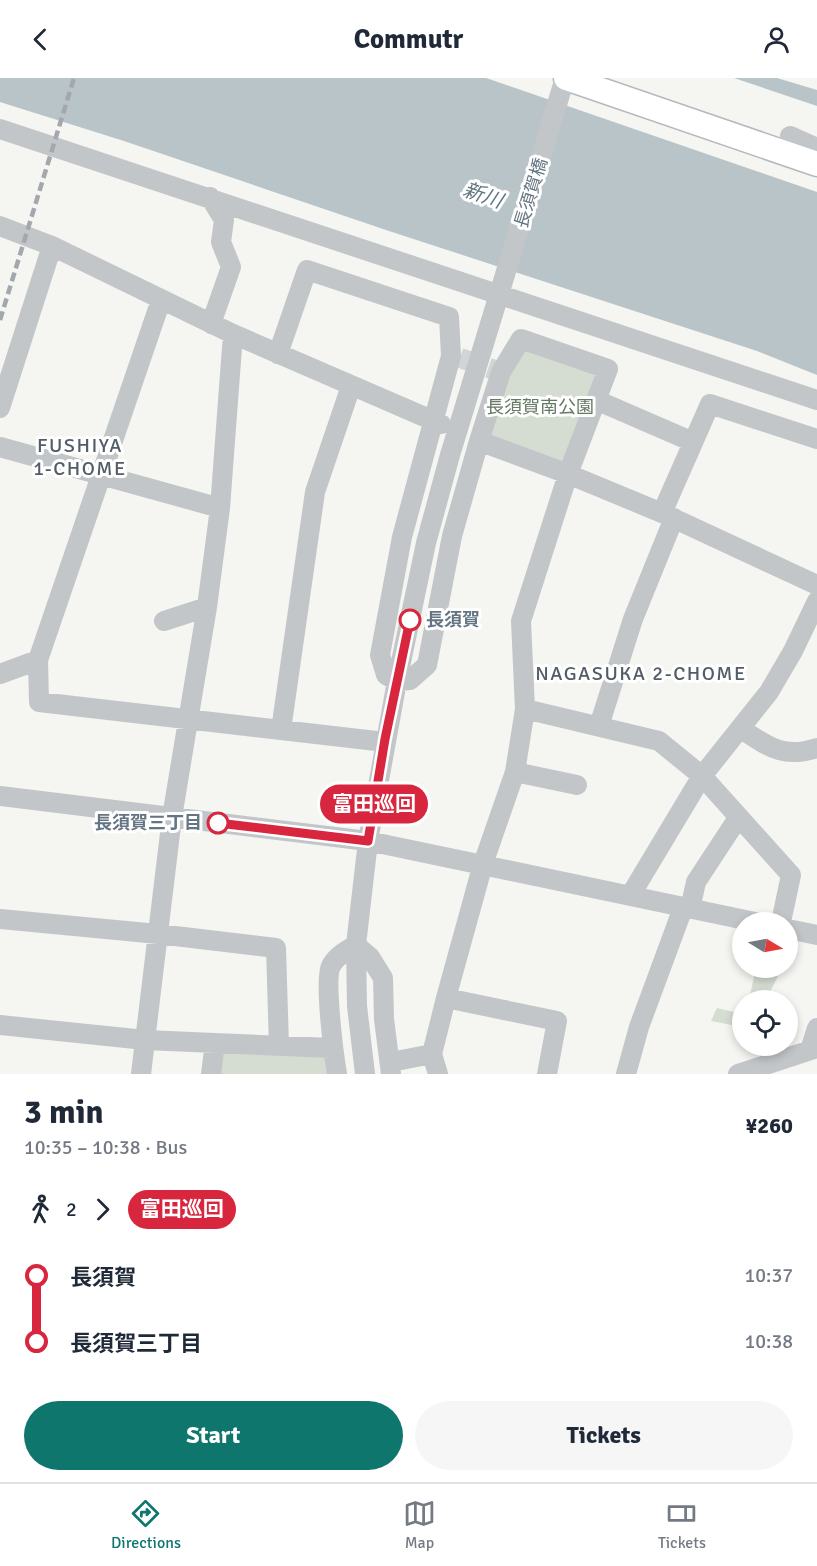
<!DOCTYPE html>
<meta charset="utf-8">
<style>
body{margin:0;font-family:Signika,"Noto Sans JP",sans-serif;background:#f6f6f7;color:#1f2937;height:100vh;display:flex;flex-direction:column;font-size:22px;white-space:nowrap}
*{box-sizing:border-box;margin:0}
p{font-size:20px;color:#747a83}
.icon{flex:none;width:33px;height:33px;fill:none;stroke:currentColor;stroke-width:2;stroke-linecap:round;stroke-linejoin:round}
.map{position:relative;height:996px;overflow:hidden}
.sheet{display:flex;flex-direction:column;background:#fff;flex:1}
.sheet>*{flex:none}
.badge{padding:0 12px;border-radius:20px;font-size:21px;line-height:39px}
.needle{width:39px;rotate:100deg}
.tools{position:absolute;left:732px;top:834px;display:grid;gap:12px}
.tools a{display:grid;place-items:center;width:66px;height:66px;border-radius:50%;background:#fff;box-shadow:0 3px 9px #0003;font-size:30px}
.map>.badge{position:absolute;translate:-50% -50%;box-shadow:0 0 0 3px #fff}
.legs{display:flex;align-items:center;gap:9px;height:66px;padding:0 24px;font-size:20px}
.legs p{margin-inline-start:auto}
.summary{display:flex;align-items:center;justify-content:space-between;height:102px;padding:0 24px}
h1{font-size:33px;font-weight:700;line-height:45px}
.primary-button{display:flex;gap:12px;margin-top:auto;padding:12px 24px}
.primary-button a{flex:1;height:69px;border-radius:36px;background:#0f766e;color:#fff;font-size:24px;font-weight:700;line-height:69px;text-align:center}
.primary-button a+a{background:#f6f6f7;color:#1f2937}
ul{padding:0 24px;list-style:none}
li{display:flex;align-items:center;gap:21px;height:66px;font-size:22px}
li i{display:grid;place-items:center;width:9px;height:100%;margin:0 8px;background:currentColor}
li i::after{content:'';width:15px;height:15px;margin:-8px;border:4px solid;border-radius:50%;background:#fff}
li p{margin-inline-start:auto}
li:first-child i{background:linear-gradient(#0000 50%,currentColor 0)}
li:last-child i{background:linear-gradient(currentColor 50%,#0000 0)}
header{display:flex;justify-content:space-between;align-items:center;height:78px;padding:0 24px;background:#fff;font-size:27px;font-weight:700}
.tab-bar{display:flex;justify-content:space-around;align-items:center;height:84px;border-top:2px solid #e0e1e3;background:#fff;font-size:16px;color:#747a83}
.tab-bar a{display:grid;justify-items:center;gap:3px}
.tab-bar .active{color:#0f766e}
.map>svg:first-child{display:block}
.green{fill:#d5dcd2}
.water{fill:#b9c4c8}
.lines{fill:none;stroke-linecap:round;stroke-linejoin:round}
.minor-tunnel{stroke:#d1d5d5;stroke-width:20;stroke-dasharray:20 10;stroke-linecap:butt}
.major-casing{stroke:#b5b9bd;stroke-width:27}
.minor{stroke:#c2c6c9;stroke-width:20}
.major{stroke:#fff;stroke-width:24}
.rail{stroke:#a3a8ae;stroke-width:4.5;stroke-dasharray:9 4.5;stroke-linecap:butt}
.line-1-casing{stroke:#fff;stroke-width:14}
.line-1{stroke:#d7263d;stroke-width:9}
.stop-1-dot{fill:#fff;stroke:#d7263d;stroke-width:3}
.labels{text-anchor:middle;stroke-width:6;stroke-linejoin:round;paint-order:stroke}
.street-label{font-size:18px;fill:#647482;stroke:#fff}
.park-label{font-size:18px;fill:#667963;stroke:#fff}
.stop-label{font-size:18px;font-weight:bold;fill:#647482;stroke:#fff;text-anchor:start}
.water-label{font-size:20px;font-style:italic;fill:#5f767f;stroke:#fff}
.neighbourhood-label{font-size:20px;letter-spacing:1.5px;fill:#525d67;stroke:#fff}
</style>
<header><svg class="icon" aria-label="back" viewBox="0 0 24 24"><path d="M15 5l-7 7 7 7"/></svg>Commutr<svg class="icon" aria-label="person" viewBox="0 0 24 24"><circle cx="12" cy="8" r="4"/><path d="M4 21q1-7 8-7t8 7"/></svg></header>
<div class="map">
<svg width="817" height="996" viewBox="0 0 817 996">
<rect width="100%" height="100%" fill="#f5f5f1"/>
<path class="green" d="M525 272 596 293 598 299 563 387 491 359C482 334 511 292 525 272Z
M755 894 778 898 766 922H749Z
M717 930 742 936V949L711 943Z
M222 972 324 976 333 996H215Z"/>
<path class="water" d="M0 0H486L817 114V297L757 273 389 153 124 63 0 24Z
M734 0H777L817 12V28Z"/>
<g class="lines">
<path class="minor-tunnel" d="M460 280 495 292"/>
<g class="major-casing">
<path id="major" d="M566 0 817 86"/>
</g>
<path class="minor" d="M0 51 817 322
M790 58 817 70
M210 119 224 142 221 164 231 189 211 246
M0 148 52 168
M161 222 38 582 39 624 385 664
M278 276 307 192 449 239 451 278 402 459 380 577 386 597 397 603 410 602 427 587 452 458 479 363 501 294 521 261 608 291 568 396 521 543 525 631 515 694 483 786 446 920 432 976 438 996
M596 322 693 364
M0 330 52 168 233 256 441 346
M479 363 568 396 662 435 817 507
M0 369 220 430
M662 435 710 326 817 361
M164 543 207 529
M0 596 38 582
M525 631 659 663 702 698 791 797 781 844
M599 648 633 541 674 440
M741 651C769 669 783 681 817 670
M281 652 315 414 351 308
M515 694 577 707
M0 718 368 763 755 844
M630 818 702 698 769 614 793 573 817 523
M690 831 696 804 738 740
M0 841 158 856 276 870 279 968
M788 851 817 857
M446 920 557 943 547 996
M0 947 145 962 332 970
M810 972 817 950
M391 984 432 976
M141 996 172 739 207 529 220 430 233 256
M211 996 215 965
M337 996C334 978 324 902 331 888 336 878 347 872 356 867L370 879 383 900 384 941 391 996
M365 996 357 928 356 867 368 763 397 603 426 465 450 377 565 0
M626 996 639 949 683 830
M738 996 817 970"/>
<use href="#major" class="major"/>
<path class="rail" d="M0 242 74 0"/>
</g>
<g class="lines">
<g class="line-1-casing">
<path id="line-1" d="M218 745 368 763 385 661 410 542"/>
</g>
<use href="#line-1" class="line-1"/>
</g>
<g class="stop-1-dot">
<circle cx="410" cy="542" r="10"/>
<circle cx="218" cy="745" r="10"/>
</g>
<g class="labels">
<g class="street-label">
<text transform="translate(531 115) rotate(-73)" y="6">長須賀橋</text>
</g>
<g class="park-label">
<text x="540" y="335">長須賀南公園</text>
</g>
<g class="stop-label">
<text x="426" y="548">長須賀</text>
<text x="202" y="751" text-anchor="end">長須賀三丁目</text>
</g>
<g class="water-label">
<text transform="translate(483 117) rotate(19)" y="7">新川</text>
</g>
<g class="neighbourhood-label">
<text x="80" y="374">FUSHIYA<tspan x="80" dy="23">1-CHOME</tspan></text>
<text x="641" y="602">NAGASUKA 2-CHOME</text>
</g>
</g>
</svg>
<div class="tools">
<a><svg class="needle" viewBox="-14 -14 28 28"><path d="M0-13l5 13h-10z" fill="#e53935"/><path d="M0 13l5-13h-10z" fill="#747a83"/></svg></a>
<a><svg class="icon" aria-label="locate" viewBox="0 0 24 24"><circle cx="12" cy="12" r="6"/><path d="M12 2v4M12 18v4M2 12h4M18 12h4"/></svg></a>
</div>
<b class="badge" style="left:374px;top:726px;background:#d7263d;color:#fff">富田巡回</b>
</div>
<section class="sheet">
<div class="summary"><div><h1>3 min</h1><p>10:35 – 10:38 · Bus</p></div><b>¥260</b></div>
<div class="legs"><svg class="icon" aria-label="walk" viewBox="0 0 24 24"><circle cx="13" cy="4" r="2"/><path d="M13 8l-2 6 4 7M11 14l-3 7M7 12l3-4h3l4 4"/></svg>2<svg class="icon" aria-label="forward" viewBox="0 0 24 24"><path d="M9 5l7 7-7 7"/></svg><b class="badge" style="background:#d7263d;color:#fff">富田巡回</b></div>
<ul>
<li><i style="color:#d7263d"></i><b>長須賀</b><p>10:37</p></li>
<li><i style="color:#d7263d"></i><b>長須賀三丁目</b><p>10:38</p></li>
</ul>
<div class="primary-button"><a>Start</a><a>Tickets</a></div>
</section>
<nav class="tab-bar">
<a class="active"><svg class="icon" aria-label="directions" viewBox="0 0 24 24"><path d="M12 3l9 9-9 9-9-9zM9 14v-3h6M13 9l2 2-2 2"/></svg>Directions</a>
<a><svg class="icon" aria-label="map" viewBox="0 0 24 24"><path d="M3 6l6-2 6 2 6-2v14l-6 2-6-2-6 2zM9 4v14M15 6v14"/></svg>Map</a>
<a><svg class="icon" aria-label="tickets" viewBox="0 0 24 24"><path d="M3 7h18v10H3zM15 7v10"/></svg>Tickets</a>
</nav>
